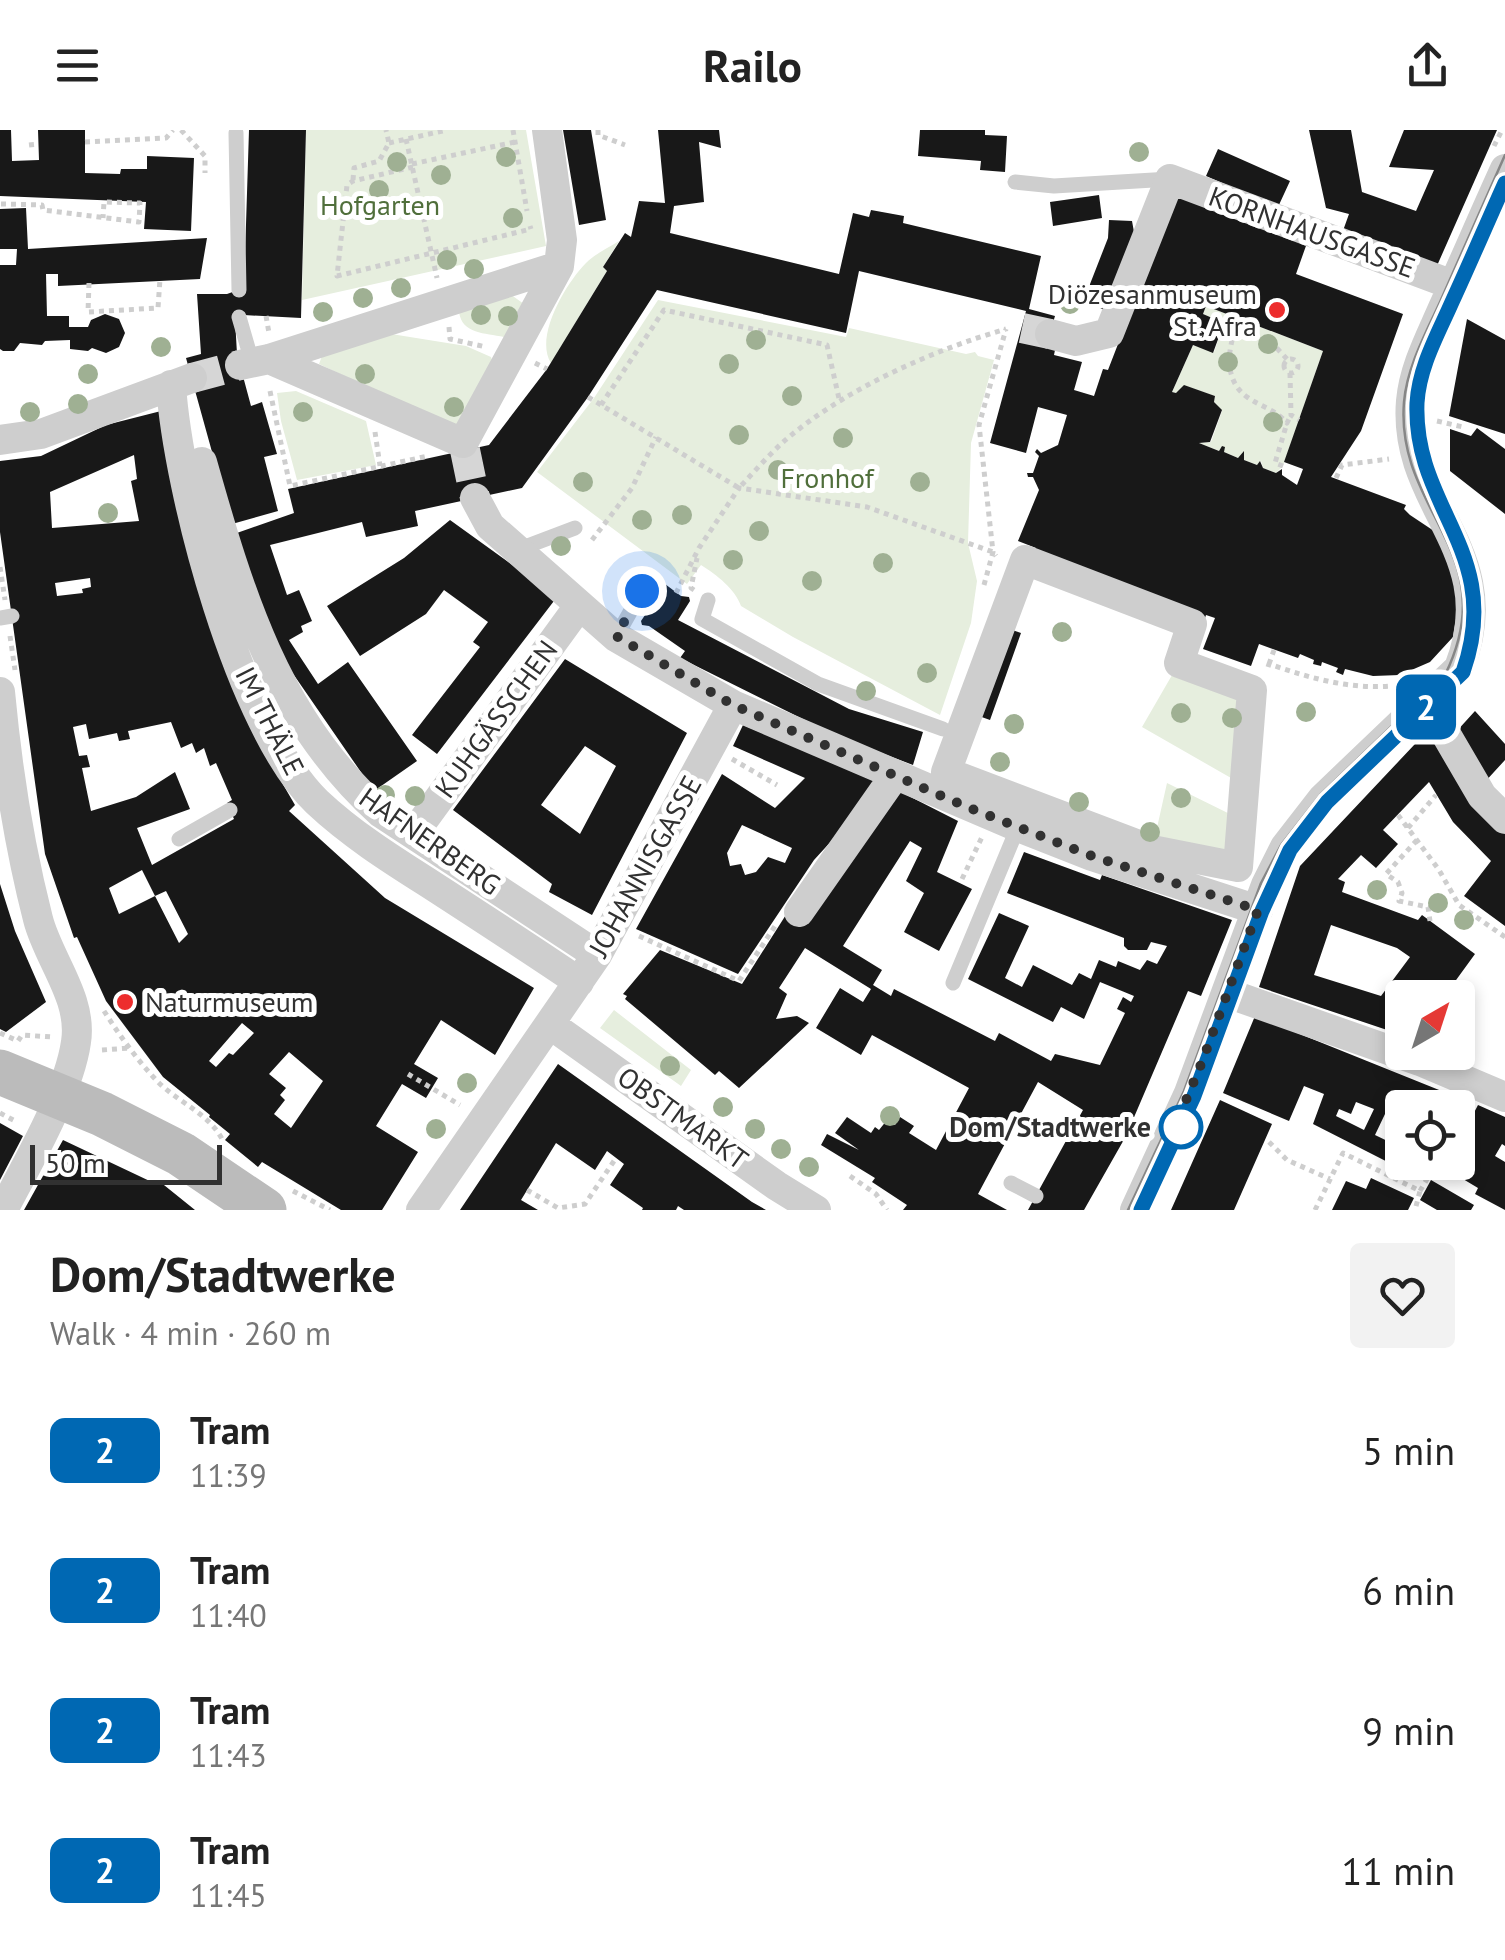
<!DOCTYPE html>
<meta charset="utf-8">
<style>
body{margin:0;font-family:"PT Sans",sans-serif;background:#f2f2f2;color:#222;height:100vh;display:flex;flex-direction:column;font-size:38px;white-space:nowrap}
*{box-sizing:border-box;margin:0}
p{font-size:32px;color:#767676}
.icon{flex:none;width:55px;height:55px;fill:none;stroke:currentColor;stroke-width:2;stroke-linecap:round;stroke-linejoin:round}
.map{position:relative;height:1080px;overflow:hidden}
.side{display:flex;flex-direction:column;background:#fff;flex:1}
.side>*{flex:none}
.badge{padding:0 20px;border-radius:15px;font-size:35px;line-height:65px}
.needle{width:65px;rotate:39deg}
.controls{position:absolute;left:1385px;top:850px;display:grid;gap:20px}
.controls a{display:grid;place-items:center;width:90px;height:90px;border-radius:10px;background:#fff;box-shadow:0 5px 15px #0003;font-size:50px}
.scale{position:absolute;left:30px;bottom:25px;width:192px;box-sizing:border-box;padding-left:10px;border:5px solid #313131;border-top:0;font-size:28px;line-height:35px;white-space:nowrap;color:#313131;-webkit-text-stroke:8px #fff;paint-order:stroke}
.you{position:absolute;width:50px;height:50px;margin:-25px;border:8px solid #fff;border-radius:50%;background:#1a73e8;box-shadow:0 0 0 15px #1a73e833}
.map>.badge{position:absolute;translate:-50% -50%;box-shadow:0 0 0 5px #fff}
.round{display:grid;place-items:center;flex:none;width:105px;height:105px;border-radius:10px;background:#f2f2f2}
.summary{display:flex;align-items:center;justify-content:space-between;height:170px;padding:0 50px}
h1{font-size:48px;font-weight:600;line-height:75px}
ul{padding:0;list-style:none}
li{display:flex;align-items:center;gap:30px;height:140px;padding:0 50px}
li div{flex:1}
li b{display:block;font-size:38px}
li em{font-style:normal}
li .badge{min-width:110px;font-weight:700;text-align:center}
header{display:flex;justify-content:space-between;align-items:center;height:130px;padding:0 50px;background:#fff;font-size:45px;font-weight:600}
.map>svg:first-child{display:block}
.green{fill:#e6eede}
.building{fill:#181818;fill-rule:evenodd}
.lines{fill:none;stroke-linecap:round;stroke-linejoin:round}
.street-tunnel{stroke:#d6d6d6;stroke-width:30;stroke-dasharray:30 15;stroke-linecap:butt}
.path{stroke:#cecece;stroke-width:5;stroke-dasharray:5 5;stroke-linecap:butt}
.lane{stroke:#cecece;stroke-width:15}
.street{stroke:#cecece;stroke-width:30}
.secondary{stroke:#bbb;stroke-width:45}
.tram{stroke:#868686;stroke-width:2.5}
.tree{fill:#9fb093}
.line-casing{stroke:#fff;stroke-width:22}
.line{stroke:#0068b3;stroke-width:15}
.walk{stroke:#313131;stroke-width:10;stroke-dasharray:0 18}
.poi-dot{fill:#ed2d2d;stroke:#fff;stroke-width:4}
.stop-dot{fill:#fff;stroke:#0068b3;stroke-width:5}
.labels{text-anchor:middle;stroke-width:10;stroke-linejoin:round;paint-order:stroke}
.park-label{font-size:28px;fill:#506f3b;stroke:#fff}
.street-label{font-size:28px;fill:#313131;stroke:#fff}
.poi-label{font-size:28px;fill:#313131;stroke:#fff;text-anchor:end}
.stop-label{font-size:28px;font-weight:bold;fill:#313131;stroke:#fff;text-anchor:end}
</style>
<header><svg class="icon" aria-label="menu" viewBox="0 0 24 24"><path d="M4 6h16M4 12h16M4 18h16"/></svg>Railo<svg class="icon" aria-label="share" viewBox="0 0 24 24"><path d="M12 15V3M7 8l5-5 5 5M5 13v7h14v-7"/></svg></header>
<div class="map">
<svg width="1505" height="1080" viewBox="0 0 1505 1080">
<rect width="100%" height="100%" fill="#fff"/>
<path class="green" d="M306 0H526L546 116 302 170Z
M619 111 603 137 607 141 551 233C534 207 566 153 586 133 595 124 608 118 619 111Z
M510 164 524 174 504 207C485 203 462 204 459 182Z
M658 170 846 207 849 198 966 224 975 222 978 226 994 230 971 313 968 413 977 451 971 493 940 585 793 507 741 476C735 459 717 445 701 435L687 454 537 342 594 268Z
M1206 176 1323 221 1283 336 1276 343 1263 338 1261 331 1257 335 1244 330 1243 324 1238 328 1224 322 1222 316 1219 321 1199 313 1211 312 1222 281 1214 272 1215 266 1185 256 1176 263 1172 262 1193 215 1214 222 1224 193 1203 184Z
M385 203 466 216 491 227 493 234 459 300 319 234 322 226Z
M296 261 366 291 376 335 297 350 281 291 277 263Z
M1179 533 1252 560 1245 656 1142 597Z
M1167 653 1242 690 1238 737 1152 720Z
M614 880 691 940 681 956 600 898Z"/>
<path class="building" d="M0 0H11L12 31 39 30 38 0H85V43L120 44 121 39H147V26L194 28 191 101 144 99 146 72 0 66Z
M249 0H306L301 188 244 185 235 189 237 224 251 276 262 272 277 324 264 327 278 381 232 394 186 228 201 224 197 164H227L244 158Z
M563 0H591L606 90 579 95Z
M658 0H719L721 18 699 12 704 72 674 76 670 103 839 144 853 83 869 87 871 80 904 86 903 93 1041 126 1029 179 1055 186 1047 213 1055 220 1054 225 1082 232 1074 260 1094 266 1103 239 1108 240 1176 64 1307 113 1296 144 1403 184 1361 301 1331 347 1406 375 1404 379 1410 385 1437 403 1463 446 1453 507 1430 532 1400 545 1373 546 1345 539 1343 545 1336 542 1338 538 1322 532 1321 536 1313 534 1314 530 1300 524 1298 528 1259 514 1251 536 1203 519 1215 488 1206 485 1204 491 1200 489 1202 483 1187 477 1033 426 1036 418 1018 411 1039 360 1033 347H1028L1027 343H1033L1039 326 1035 322 1037 319 1041 323 1058 315 1067 285 1038 277 1026 323 990 313 1026 181 859 141 846 203 657 160 588 267 522 358 415 381 418 396 366 407 362 392 270 415 287 465 299 460 312 491 301 496 303 502 289 510 318 554 348 532 417 631 374 661 287 535 273 506 234 404 294 383 288 359 489 315 547 239 607 141 603 137 625 103 631 107 639 71 665 73ZM1206 176 1323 221 1284 332 1303 339 1297 355 1282 345V339L1276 343 1263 338 1260 331 1257 335 1244 330V321L1238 328 1224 322 1225 317 1222 316 1219 321 1199 313 1210 312 1222 280 1214 272 1215 266 1184 255 1176 263 1172 262 1193 215 1213 223 1224 193 1203 184Z
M920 0H985V5L1007 6 1005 42 980 40 981 31 918 26Z
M1309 0H1351L1362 62 1416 81 1434 40 1389 37 1404 0H1497L1436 138 1340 109 1349 84 1326 78Z
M1218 19 1290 51 1278 77 1206 46Z
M1099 65 1102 88 1053 96 1050 72Z
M26 78 28 119 207 108 200 149 58 156V144H46L47 186H69V197H88L91 190 105 184 119 189 125 203 119 217 106 223 92 218 88 221 70 219V210L45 211 42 215 20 213 14 221H3L0 219V135H16L17 119H0V79Z
M1109 90 1132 91 1134 102 1105 180 1083 172 1108 108Z
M1467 189 1505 210V304L1449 286Z
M165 280 253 603 295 675 289 681 385 768 534 858 495 925 441 890 414 934 438 948 426 968 402 954 376 996 418 1022 382 1080H341L262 1032 258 1037 225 1010 230 1004 209 987 210 985 163 947 106 871 77 807 74 808 45 724 0 402V331L41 326 106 295ZM134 325 137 349 131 351 139 391 52 398 50 362ZM90 448 91 457 82 459 83 463 57 466 55 453ZM171 592 181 618 192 613 196 623 204 618 210 636 216 633 232 670 227 673 234 689 152 735 137 698 190 679 175 642 136 667 91 681 82 638 90 637 87 625 79 626 73 597 86 594 89 609 117 603 119 611 130 609 128 601ZM142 740 155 766 119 784 109 758ZM166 761 188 804 179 813 155 766ZM242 893 254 903 233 925 229 923 216 937 209 931ZM289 922 323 951 291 998 274 984 285 970 280 965 286 958 269 944Z
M1477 298 1505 319V384L1450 341V299L1471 306Z
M450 390 557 467 437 624 412 605 480 517 473 512 488 492 444 460 426 484 360 526 327 476 404 428Z
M665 454 681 466 689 467 690 471 678 490 849 579 923 602 913 635 837 606 680 528 685 521 649 496 642 495 641 491 660 463 661 455Z
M1007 498 1021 503 990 590 976 585Z
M565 529 687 603 592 785 549 762 552 754 453 680ZM585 616 616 636 580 704 541 675Z
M1475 581 1505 614V630L1483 654 1455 603Z
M743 595 873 649 878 660 814 730 738 844 636 799 722 644 775 678 805 648 733 616ZM742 695 792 718 785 733 768 727 756 742 745 745 741 734 730 736 727 723Z
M1431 597 1505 699V796L1464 766 1491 731 1453 692 1429 652 1383 700 1398 714 1376 738 1361 725 1338 749 1345 752 1342 762 1418 790 1422 785 1475 824 1451 857 1448 856 1440 868H1402V905L1259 857 1300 736ZM1331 795 1397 818 1410 827 1381 866 1314 845Z
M895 659 958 691 937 742 972 759 939 821 904 802 924 763 906 751 922 718 910 711 843 816 882 840 873 855 891 866 894 859 995 911 999 903 1051 931 1055 924 1100 935 1125 883 1117 879 1123 867 1131 872 1134 866 1100 852 1084 889 1061 877 1053 892 968 849 999 783 1029 796 1005 848 1022 857 1033 835 1072 855 1079 843 1091 849 1099 830 1116 837 1118 831 1140 840 1147 830 1157 834 1167 816 1151 812 1147 820H1128L1124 816V808L1007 763 1024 722 1100 750 1102 745 1232 790 1201 866 1188 861 1126 1006 1084 1080H1028L1083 980 1038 952 978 1064 1007 1080H903L907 1075 872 1052 875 1048 821 1015 827 1004 859 1020 835 1003 847 987 871 1003 875 997 879 1000 887 990 895 995 900 987 914 996 909 1003 936 1020 969 958 872 905 861 925 816 898 840 858 863 872 871 859 805 818 779 858 787 864 776 889 797 886 809 893 739 958 719 941 715 945 625 869 627 866 623 864 660 820 742 854 789 780 808 794Z
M0 754 15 801 46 872 6 902 0 899Z
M1255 886 1464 970 1458 984V978H1402V992L1385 984 1375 1005 1402 1018V1032H1431L1423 1050 1313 994 1324 964 1304 956 1289 991 1223 963ZM1356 972 1374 979 1364 1000 1336 986 1339 979 1351 984Z
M558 934 752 1072 766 1080H684L678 1076 676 1080H642L643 1078 610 1055 624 1034 607 1021 595 1040 556 1013 521 1070 538 1080H460Z
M1220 970 1272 994 1234 1080H1171Z
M1478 975 1505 987V1016L1502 1014 1495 1026 1505 1032V1080L1475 1064 1478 1058 1453 1043 1474 1005 1465 1000Z
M0 993 23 1006 0 1050Z
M63 1010 156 1054 159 1051 195 1080H24Z
M1371 1048 1414 1068 1408 1080H1332L1346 1051 1366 1059Z
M1431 1050 1474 1075 1471 1080H1437L1420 1070Z"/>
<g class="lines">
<path class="street-tunnel" d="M1022 198 1050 204
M192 248 240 235
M465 320 475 368"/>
<path class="path" d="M181 0 205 26V43
M513 0 527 81
M598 0V5L625 15
M406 9 437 148
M85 12 166 8 173 0
M389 13 447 0
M29 15 38 14
M1494 16 1502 0
M412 34 515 12
M413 37 353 51 347 55 337 146 531 99 530 96
M353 50 354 38 379 31 389 13 386 0
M1 74 42 75 43 80 139 92 140 73 104 72 103 88
M89 153 88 182 158 178 160 149
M266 186 269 203
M449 197 450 209 486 217
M1284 236a7 7 0 1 1 14 0a7 7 0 1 1-14 0Z
M1287 229 1273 214 1235 201C1227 223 1225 251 1247 267 1261 277 1275 279 1287 293L1291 285
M535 233 547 239
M1290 243 1291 285 1299 290
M270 261 290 356 428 326
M588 267 739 358C753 343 767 327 782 313 841 261 930 221 1006 199
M601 275 664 180 827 215 840 273
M1437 291 1463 297
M375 302 380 336
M1283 336 1275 333 1287 293
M1336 348 1342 335 1389 329
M592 410 632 358 656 307
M0 437 5 470
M984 455 993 422 979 295 1006 199
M694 460 691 458 697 428
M676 463 699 418 739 358 867 377 993 422 996 426
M10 506 15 540
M1269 534 1274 520
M1268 537 1269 534C1313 549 1354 561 1401 555
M732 629 777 655
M1398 685 1439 740 1459 775 1505 807
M1408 698 1436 665
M1417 710 1386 744 1398 752 1402 763 1399 771 1428 777 1430 791
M962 749 982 707
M639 806 739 851 777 793
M104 881C120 906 137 930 158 952 178 972 211 985 223 1011
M0 903 18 911 22 905 52 907
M102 920 129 918
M408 944 460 975
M0 983 17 992
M1458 999 1469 980
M1269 1012 1287 1030 1330 1049
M850 1046 876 1064 887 1080
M527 1060 558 1078 585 1074 616 1028
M293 1061 330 1080
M1420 1061 1437 1032
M1315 1080 1343 1023 1420 1061 1415 1080"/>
<path class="lane" d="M236 3 239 160
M1015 52 1054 56 1170 49
M239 187 252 232
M517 420 575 398
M708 470 702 489 818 554 943 599
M0 488 12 486
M616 507 642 461
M179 709 230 680
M953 853 1018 697
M1011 1053 1036 1066"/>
<path class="street" d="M547 0 562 110 559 136
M1050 204 1076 211 1109 203 1170 49 1453 155
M269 229 463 313
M240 235 269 229 559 136 463 313
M171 255C178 361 240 598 317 672 350 703 389 728 427 752 478 785 529 818 579 852
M0 310 41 304 192 248
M202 332C239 463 276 589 381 683L597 825
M475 368 490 396 616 507 733 575 1018 697 1092 726 1258 780
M1025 430 1192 494 1179 533 1252 560 1238 737 1152 720 946 642Z
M0 562C7 637 19 715 38 789 48 829 83 868 76 912 69 962 27 1034 3 1080
M1426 570 1482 666 1505 689
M414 703 579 476
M799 782 895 645
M1227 863 1420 931 1505 967
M551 895 777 1056 816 1080
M421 1080 597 825 733 575
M1135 1080 1189 963 1266 755 1285 717 1323 668 1459 538C1505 421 1402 377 1411 271 1414 238 1430 208 1443 178 1464 132 1484 85 1505 39"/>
<path class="secondary" d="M0 942 102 984 181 1024 264 1080"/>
<path class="tram" d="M1128 1080 1184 961 1261 753 1281 715 1320 665 1445 545C1505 423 1395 383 1404 272 1407 237 1426 203 1440 172 1462 123 1483 74 1505 25"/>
</g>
<g class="tree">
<circle cx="1139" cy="22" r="10"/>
<circle cx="506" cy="27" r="10"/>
<circle cx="397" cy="32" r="10"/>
<circle cx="441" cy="45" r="10"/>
<circle cx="379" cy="60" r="10"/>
<circle cx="513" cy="88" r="10"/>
<circle cx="447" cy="130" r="10"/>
<circle cx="474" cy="139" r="10"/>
<circle cx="401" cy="158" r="10"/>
<circle cx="363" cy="168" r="10"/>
<circle cx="1070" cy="174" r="10"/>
<circle cx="323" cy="182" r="10"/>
<circle cx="481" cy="185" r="10"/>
<circle cx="508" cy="186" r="10"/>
<circle cx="756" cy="210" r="10"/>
<circle cx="1268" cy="214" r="10"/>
<circle cx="161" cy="217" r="10"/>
<circle cx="1228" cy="232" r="10"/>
<circle cx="729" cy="234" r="10"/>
<circle cx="88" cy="244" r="10"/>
<circle cx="365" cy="244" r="10"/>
<circle cx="792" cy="266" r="10"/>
<circle cx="78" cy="274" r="10"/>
<circle cx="454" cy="277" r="10"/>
<circle cx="30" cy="282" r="10"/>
<circle cx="303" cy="282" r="10"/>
<circle cx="1273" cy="292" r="10"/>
<circle cx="739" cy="305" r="10"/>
<circle cx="843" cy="308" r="10"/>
<circle cx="778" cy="340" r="10"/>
<circle cx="583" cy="352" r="10"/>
<circle cx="920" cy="352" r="10"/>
<circle cx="108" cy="383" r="10"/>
<circle cx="682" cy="385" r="10"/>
<circle cx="642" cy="390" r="10"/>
<circle cx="759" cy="401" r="10"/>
<circle cx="561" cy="416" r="10"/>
<circle cx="733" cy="430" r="10"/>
<circle cx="883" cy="433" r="10"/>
<circle cx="812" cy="451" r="10"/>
<circle cx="1062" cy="502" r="10"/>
<circle cx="927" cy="543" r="10"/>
<circle cx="866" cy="561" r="10"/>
<circle cx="1306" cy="582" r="10"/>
<circle cx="1181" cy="583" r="10"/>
<circle cx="1232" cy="588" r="10"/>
<circle cx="1014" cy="594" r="10"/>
<circle cx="1000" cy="632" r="10"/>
<circle cx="385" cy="665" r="10"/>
<circle cx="415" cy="666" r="10"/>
<circle cx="1181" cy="668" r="10"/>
<circle cx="1079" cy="672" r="10"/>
<circle cx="1150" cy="702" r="10"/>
<circle cx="1377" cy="760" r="10"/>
<circle cx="1438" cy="773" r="10"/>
<circle cx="1464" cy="790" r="10"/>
<circle cx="670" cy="936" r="10"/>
<circle cx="467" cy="953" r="10"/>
<circle cx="723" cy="977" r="10"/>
<circle cx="890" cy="986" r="10"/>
<circle cx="436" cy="999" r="10"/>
<circle cx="755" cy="999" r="10"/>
<circle cx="781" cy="1019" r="10"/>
<circle cx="809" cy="1037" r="10"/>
</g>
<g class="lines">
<g class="line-casing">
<path id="line" d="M1141 1080 1194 966 1262 781 1290 720 1327 672 1463 542C1505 422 1413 380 1417 273 1419 237 1438 204 1452 172 1470 133 1487 93 1505 53"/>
</g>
<use href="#line" class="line"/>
<path class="walk" d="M642 461 616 506 733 575 967 677 1092 726 1258 780 1202 932 1176 994 1181 997"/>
</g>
<g class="poi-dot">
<circle cx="1277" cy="180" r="10"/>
<circle cx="125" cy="872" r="10"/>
</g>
<circle class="stop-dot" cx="1181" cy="997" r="20"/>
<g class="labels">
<g class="park-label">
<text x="380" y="85">Hofgarten</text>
<text x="827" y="358">Fronhof</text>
</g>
<g class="street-label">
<text transform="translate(1312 102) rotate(20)" y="10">KORNHAUSGASSE</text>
<text transform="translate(496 589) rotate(-54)" y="10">KUHGÄSSCHEN</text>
<text transform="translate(270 591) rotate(63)" y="10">IM THÄLE</text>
<text transform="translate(430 711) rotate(35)" y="10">HAFNERBERG</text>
<text transform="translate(645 736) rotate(-61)" y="10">JOHANNISGASSE</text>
<text transform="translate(683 988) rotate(36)" y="10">OBSTMARKT</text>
</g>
<g class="poi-label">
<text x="1257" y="174">Diözesanmuseum<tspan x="1257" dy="32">St. Afra</tspan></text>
<text x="145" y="882" text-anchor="start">Naturmuseum</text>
</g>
<g class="stop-label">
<text x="1151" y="1007">Dom/Stadtwerke</text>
</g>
</g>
</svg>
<div class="controls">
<a><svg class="needle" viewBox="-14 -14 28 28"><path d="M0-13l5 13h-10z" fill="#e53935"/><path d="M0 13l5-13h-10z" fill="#767676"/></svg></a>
<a><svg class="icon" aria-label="locate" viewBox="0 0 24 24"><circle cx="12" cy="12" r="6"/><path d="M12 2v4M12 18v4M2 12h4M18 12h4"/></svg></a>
</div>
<div class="scale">50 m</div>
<div class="you" style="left:642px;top:461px"></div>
<b class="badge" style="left:1426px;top:577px;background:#0068b3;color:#fff">2</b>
</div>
<section class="side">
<div class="summary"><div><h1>Dom/Stadtwerke</h1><p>Walk · 4 min · 260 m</p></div><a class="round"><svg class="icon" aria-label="heart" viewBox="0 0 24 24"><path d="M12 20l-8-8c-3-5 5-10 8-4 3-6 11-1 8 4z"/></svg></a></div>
<ul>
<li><span class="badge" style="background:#0068b3;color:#fff">2</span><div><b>Tram</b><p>11:39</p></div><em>5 min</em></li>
<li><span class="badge" style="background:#0068b3;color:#fff">2</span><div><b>Tram</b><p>11:40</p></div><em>6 min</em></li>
<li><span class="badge" style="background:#0068b3;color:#fff">2</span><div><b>Tram</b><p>11:43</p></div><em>9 min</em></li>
<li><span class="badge" style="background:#0068b3;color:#fff">2</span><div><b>Tram</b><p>11:45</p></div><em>11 min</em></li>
</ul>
</section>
